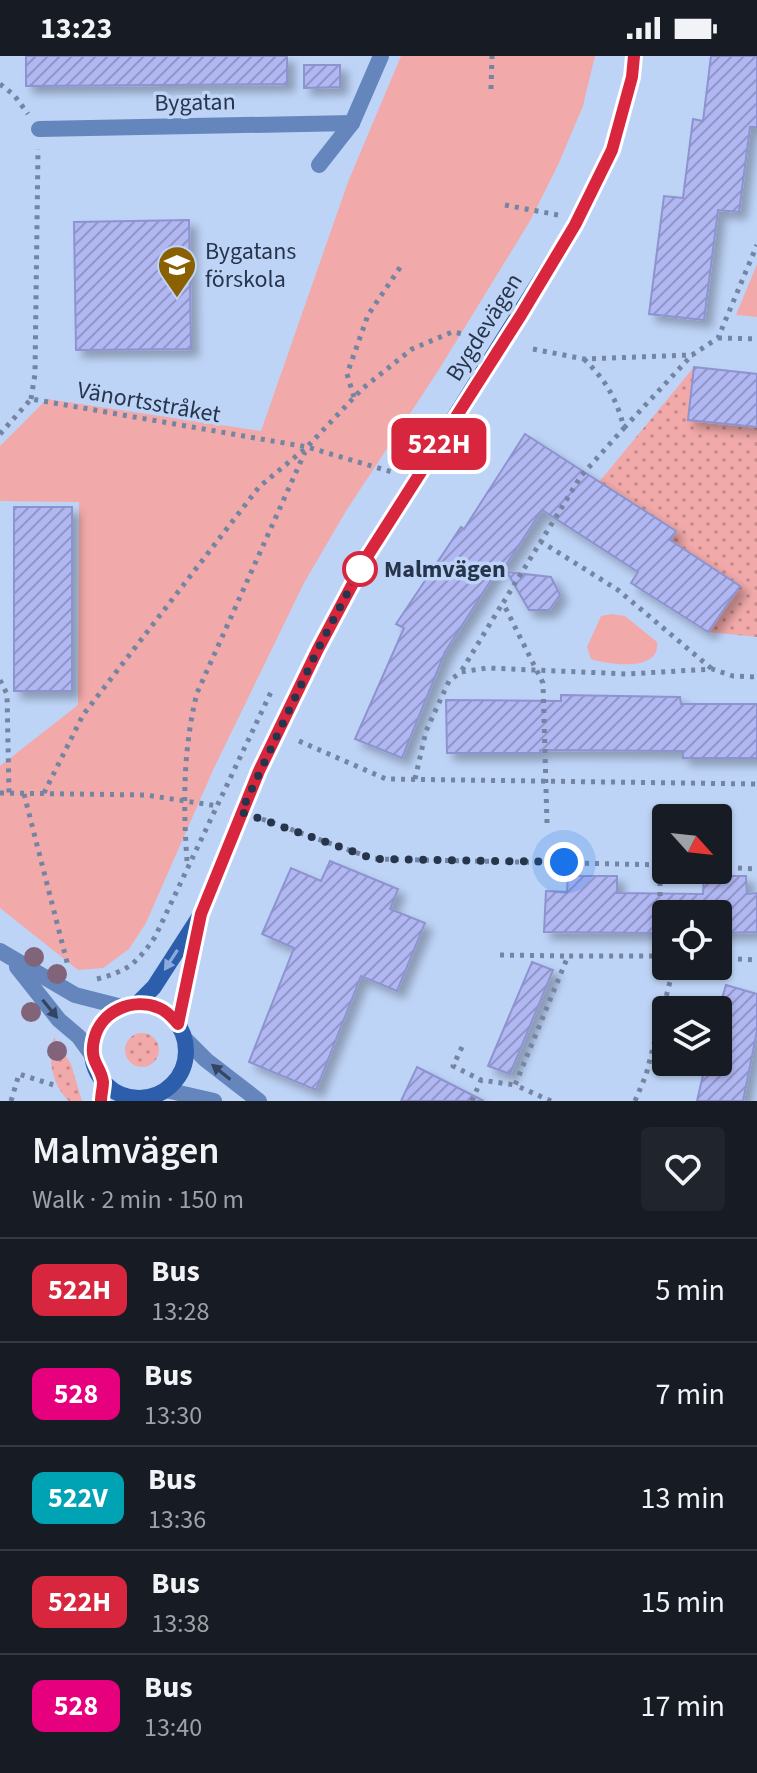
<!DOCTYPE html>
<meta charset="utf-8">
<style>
body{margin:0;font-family:"Source Sans 3",sans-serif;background:#20242c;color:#f1f3f6;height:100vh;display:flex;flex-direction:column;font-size:30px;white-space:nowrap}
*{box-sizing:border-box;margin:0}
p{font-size:26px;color:#9ea1a6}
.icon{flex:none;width:44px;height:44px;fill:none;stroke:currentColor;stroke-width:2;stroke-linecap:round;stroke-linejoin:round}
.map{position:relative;height:1045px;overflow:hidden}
.panel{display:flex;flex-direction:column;background:#171b24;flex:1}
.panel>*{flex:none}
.badge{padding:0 16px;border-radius:12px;font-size:28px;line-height:52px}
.needle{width:52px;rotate:117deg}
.buttons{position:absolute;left:652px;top:748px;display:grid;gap:16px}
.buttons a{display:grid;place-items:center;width:80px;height:80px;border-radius:8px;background:#171b24;box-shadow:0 2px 6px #0004;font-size:40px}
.you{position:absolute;width:40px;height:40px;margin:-20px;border:6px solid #fff;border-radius:50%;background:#1a73e8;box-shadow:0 0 0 12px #1a73e833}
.map>.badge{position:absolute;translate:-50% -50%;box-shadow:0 0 0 4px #fff}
.round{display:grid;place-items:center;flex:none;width:84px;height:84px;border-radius:8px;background:#20242c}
.overview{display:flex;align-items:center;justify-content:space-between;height:136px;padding:0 32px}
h1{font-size:38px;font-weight:600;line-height:60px}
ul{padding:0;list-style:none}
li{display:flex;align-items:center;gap:24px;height:104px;padding:0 32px;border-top:2px solid #363941}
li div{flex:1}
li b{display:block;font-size:30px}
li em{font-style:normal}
li .badge{min-width:88px;font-weight:700;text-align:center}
.status{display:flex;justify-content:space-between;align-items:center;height:56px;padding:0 40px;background:#171b24;direction:ltr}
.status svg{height:22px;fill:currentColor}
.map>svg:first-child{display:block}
.grass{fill:url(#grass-dots)}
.park{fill:#f2a9a9}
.building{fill:url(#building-hatch);stroke:#8d93cf;stroke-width:2;filter:url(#shadow)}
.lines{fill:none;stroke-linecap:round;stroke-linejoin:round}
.path{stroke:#7385a2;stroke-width:5;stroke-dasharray:4 6;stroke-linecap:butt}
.lane{stroke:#6486bc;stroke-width:16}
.street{stroke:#6486bc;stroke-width:16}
.secondary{stroke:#2d5eac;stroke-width:16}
.tree{fill:#82647a}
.oneway{fill:#8babdd}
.oneway2{fill:#334562}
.line-casing{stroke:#fff;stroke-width:18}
.line{stroke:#d7263d;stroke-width:12}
.walk{stroke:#27354c;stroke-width:8;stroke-dasharray:0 14.4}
.stop-dot{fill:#fff;stroke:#d7263d;stroke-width:4}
.labels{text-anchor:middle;stroke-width:7;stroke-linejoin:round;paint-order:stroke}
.street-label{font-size:24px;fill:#27354c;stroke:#bed4f7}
.poi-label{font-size:24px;fill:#27354c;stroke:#bed4f7;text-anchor:start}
.stop-label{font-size:24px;font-weight:bold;fill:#27354c;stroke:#bed4f7;text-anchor:start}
</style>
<div class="status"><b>13:23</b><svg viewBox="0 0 49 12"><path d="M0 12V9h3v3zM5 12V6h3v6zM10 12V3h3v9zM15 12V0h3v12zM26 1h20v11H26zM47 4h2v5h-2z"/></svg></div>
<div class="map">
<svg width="757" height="1045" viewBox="0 0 757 1045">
<defs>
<pattern id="grass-dots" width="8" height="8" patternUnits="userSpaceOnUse" patternTransform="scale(2)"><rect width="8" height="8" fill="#f2a9a9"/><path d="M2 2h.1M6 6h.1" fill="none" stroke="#c48a8c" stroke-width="1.8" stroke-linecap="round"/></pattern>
<pattern id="building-hatch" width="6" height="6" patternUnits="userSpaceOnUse" patternTransform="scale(2)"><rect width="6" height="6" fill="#b1b7f2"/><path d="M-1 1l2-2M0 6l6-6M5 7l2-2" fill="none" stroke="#9096c6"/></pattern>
<filter id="shadow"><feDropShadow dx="7" dy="7" stdDeviation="4" flood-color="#0004"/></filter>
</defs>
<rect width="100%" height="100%" fill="#bed4f7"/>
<path class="grass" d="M694 311 688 364 757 371V581L708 576 739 530 670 484 599 426Z
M125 994a17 17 0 1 1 34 0a17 17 0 1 1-34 0Z
M54 981 71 1008 82 1045H69C52 1029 47 1003 54 981Z"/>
<path class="park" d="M401 0H595L583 50 558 109 530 165 438 315 346 455 304 527 214 712 146 867 129 893 103 912 78 914 0 852V710L78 649 79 446 0 445V390L47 343 261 375 348 126Z
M757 208V261L736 259Z
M612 558 625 560 657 586C661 616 609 609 591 603L587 591 601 560Z"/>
<path class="building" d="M26 0H287V28L26 30Z
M711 0H757V71H750L739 156 718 154 704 264 649 258 664 140 683 142 693 63 703 65Z
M304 9H340V31L304 32Z
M189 164 191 293 76 294 74 166Z
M694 311 757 318V371L688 364Z
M525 378 676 475 670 484 740 530 708 576 631 527 638 516 542 454 504 512 502 507 445 596 402 702 355 683 404 572 396 568 461 471 464 473Z
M14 451H72V635H14Z
M507 516 551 521 560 539 549 554H529Z
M561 639 680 641 681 648H757V702H683V695L540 694V697H447L446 644 561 645Z
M330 805 398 833 390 853 425 867 397 935 361 920 316 1034 249 1006 294 892 262 878 291 812 321 825Z
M568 820H617V837L703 838 704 820H746L747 838 757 837V876L718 877V858H653L654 877 544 876 546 835 567 836Z
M532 906 553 914 510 1018 488 1010Z
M726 929 757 938V975L743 1045H697L706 1006H718V956Z
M417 1011 484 1045H401Z"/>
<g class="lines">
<path class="path" d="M0 28 14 39 28 58
M491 33 492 0
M505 149 558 159
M718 282 757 283
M533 293 584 303 692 299 718 282 757 189
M354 341 347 318 368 259 401 210
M31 343 35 318 38 93
M624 372 692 299
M0 378 31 343 307 391 392 416
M540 485 618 534 712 613
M462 614 502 548
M0 624 7 638 9 737
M299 685 386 723 757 728
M415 723 426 675 449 625 461 616 487 612 628 618 712 613 733 620 757 621
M0 737 146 739 218 750
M44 737 83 659 259 431 307 391 362 333 412 293 452 276 476 280
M24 738 68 910
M262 763 374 803 666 809
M547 767 543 627 503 547 581 420 624 372C616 341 606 325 584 303
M187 805C183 748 183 693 197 637L305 396
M718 811 757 813
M500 899 568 900
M660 900V808
M718 902 757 904
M97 923C128 915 137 907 155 881L271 636
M462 991 453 1010 481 1024 515 1029
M11 1045 19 1018 54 1029
M472 1045 481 1024
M551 1045 515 1029 568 900H666
M635 1045 646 1019 674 910"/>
<path class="lane" d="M39 73 352 67"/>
<path class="street" d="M319 109 352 67 381 0
M0 895 75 939 122 951
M17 911 59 964 79 981 92 999
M185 983 206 1004 259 1045
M166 1034 214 1045"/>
<path class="secondary" d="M138 947 154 931 201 858 259 715 318 593 368 499 575 169 612 94 632 21 634 0
M92 995a47 47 0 1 1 94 0a47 47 0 1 1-94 0Z
M178 968 199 867
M101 1045 103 1024"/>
</g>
<g class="tree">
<circle cx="34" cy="901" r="10"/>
<circle cx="57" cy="918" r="10"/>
<circle cx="31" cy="956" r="10"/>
<circle cx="57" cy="995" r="10"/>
</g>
<defs><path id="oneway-solid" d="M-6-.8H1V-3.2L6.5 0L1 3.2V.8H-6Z" transform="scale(2)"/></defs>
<use class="oneway" href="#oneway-solid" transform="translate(171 904) rotate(123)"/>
<g class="oneway2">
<use href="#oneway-solid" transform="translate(50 953) rotate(51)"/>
<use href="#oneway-solid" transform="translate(221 1016) rotate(-141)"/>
</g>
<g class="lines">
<g class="line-casing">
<path id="line" d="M101 1045C101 1039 103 1032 103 1026 101 1010 89 1006 94 984 100 955 133 941 159 952 167 955 173 962 178 968L201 858 259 715 318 593 368 499 521 259 575 169 612 94 632 21 634 0"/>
</g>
<use href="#line" class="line"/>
<path class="walk" d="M360 513 318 593 241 756 374 803 564 806"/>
</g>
<defs>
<g id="school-pin" transform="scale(2)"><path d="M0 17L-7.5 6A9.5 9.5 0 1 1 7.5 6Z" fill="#8a6000" stroke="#bed4f7"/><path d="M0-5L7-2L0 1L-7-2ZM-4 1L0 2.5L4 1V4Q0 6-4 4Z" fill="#fff"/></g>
</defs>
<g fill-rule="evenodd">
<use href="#school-pin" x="177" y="209"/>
</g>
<circle class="stop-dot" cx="360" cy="513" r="16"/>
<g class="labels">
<g class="street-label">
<text transform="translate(195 46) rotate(-1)" y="8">Bygatan</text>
<text transform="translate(484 271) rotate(-58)" y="8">Bygdevägen</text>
<text transform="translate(149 346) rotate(10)" y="8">Vänortsstråket</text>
</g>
<g class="poi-label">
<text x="205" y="203">Bygatans<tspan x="205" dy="28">förskola</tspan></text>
</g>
<g class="stop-label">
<text x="384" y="521">Malmvägen</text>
</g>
</g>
</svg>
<div class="buttons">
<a><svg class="needle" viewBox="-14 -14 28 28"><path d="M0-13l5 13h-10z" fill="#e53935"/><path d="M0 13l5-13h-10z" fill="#9ea1a6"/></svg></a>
<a><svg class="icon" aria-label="locate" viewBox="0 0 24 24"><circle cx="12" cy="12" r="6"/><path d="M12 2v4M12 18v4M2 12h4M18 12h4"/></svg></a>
<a><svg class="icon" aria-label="layers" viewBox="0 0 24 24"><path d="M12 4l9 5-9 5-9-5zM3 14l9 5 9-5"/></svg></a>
</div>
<div class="you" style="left:564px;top:806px"></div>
<b class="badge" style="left:439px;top:388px;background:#d7263d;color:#fff">522H</b>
</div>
<section class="panel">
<div class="overview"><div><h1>Malmvägen</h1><p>Walk · 2 min · 150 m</p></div><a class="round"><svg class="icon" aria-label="heart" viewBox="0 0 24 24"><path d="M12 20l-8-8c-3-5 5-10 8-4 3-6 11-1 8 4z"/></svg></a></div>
<ul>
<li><span class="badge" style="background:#d7263d;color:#fff">522H</span><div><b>Bus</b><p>13:28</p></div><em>5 min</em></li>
<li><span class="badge" style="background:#e6007e;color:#fff">528</span><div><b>Bus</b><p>13:30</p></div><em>7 min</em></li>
<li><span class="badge" style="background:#00a3b4;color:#fff">522V</span><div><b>Bus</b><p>13:36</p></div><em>13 min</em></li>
<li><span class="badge" style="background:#d7263d;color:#fff">522H</span><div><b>Bus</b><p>13:38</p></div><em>15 min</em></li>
<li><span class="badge" style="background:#e6007e;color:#fff">528</span><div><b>Bus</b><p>13:40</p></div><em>17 min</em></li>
</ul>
</section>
